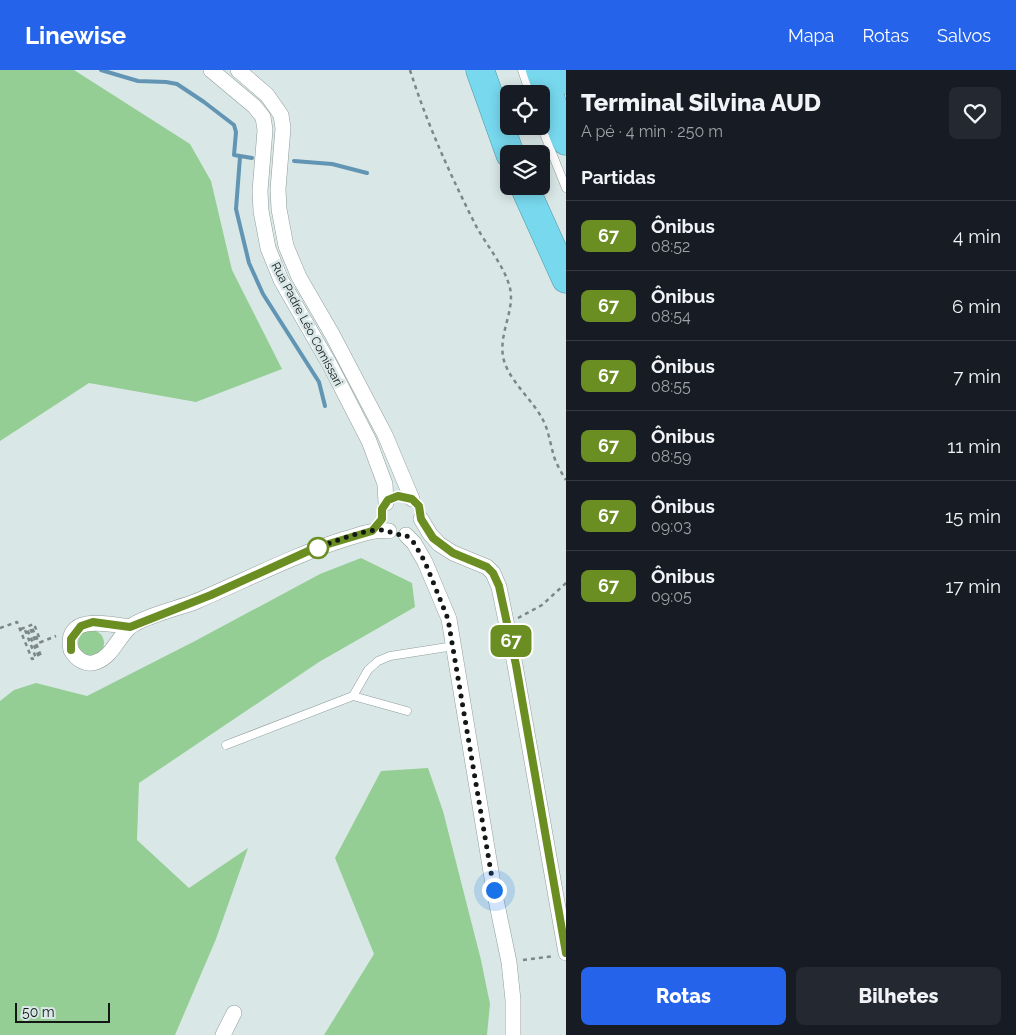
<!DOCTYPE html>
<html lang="pt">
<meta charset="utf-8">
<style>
body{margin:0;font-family:Raleway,sans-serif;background:#242831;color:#f1f3f6;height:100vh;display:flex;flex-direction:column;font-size:19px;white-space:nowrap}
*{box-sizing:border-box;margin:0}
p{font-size:16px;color:#9ea1a6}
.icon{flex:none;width:28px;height:28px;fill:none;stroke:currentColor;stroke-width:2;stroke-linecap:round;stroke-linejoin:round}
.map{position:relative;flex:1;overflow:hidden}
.sheet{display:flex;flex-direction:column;background:#171b24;width:450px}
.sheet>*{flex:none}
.badge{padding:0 10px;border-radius:8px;font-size:18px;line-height:32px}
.tools{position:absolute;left:500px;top:15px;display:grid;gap:10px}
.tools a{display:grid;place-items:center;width:50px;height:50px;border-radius:8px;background:#171b24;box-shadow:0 2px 12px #0003;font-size:25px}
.scale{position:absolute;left:15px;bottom:12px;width:95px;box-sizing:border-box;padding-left:5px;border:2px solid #131817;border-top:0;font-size:14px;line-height:18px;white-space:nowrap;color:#131817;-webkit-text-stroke:4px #d9e8e7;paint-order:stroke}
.you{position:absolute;width:25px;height:25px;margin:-12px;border:4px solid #fff;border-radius:50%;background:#1a73e8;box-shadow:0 0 0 8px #1a73e833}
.map>.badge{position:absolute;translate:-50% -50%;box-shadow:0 0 0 2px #fff}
h2{padding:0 15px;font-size:19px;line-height:45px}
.round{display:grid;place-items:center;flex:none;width:52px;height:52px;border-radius:8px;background:#242831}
.headline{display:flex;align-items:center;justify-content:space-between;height:85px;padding:0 15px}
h1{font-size:24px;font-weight:800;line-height:38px}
.action{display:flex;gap:10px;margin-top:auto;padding:10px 15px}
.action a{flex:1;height:58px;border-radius:8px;background:#2563eb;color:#fff;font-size:20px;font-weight:800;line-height:58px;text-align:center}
.action a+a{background:#242831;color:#f1f3f6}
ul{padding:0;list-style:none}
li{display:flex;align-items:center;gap:15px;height:70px;padding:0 15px;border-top:1px solid #363941}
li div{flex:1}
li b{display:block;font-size:19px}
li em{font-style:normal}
li .badge{min-width:55px;font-weight:700;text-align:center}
header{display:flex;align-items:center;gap:30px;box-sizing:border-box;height:70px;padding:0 25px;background:#2563eb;color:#fff}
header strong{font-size:24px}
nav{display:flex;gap:28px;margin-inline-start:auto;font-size:18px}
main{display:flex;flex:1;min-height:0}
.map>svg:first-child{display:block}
.green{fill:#95ce94}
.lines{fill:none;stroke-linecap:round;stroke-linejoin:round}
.stream{stroke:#6295b4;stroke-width:4}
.service-casing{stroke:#909d9c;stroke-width:9}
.minor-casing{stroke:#909d9c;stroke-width:16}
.motorway-casing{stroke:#5495a3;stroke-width:29}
.path{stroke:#7c8786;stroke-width:2.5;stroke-dasharray:4 4;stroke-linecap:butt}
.service{stroke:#fff;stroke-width:8}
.minor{stroke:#fff;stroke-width:15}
.motorway{stroke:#77d8ee;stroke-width:28}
.line-casing{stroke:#fff;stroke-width:11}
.line{stroke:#6b8e23;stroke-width:8}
.walk{stroke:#131817;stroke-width:5;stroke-dasharray:0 9}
.stop-dot{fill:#fff;stroke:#6b8e23;stroke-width:2.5}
.labels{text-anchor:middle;stroke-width:5;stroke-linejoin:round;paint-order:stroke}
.street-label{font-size:12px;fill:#131817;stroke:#d9e8e7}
</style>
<header>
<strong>Linewise</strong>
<nav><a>Mapa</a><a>Rotas</a><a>Salvos</a></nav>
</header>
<main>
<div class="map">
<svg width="566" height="965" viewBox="0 0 566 965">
<rect width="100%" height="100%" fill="#d9e8e7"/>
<path class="green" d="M0 0H74L190 74 211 111 232 200 282 299 196 332 89 313 0 371Z
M361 488 412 513 415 537 319 592 139 713 137 770 189 818 248 778 216 869 175 965H0V631L14 620 36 613 87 626 195 571 320 504Z
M78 573a13 13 0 1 1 26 0a13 13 0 1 1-26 0Z
M428 698 443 741 481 890 490 934 487 965H324L374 884 335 788 381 701Z"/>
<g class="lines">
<path class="stream" d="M101 0 138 11 166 12 177 14 204 32 234 55 236 62 234 85 252 88
M240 87 236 139 249 193 263 224 319 312 325 336
M294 91 332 94 367 103"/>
<g class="service-casing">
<path id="service" d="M522 0 530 24
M541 56 566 118
M353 626 407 641
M226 675 353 626 368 600 378 591 390 586 454 576"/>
</g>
<g class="minor-casing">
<path id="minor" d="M211 0 254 36 263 47 265 60 260 121 261 141 268 178 281 210 330 295 369 371 385 414 386 433
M238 0 267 25 281 45 283 58 278 119 279 139 286 176 299 207 332 264 385 365 412 429
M421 449 430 464 439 474 453 483 487 497 493 503 499 517 515 595 566 883
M406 465 414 473 425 492 449 549 494 820 509 892 513 930V965
M130 557C110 554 63 543 71 580 76 589 86 596 96 592 112 587 118 567 130 557 144 546 180 538 197 531 246 510 294 485 345 469 359 465 373 459 389 461
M223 965 234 943"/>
</g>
<g class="motorway-casing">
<path id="motorway" d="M480 0 510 84
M540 0 566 71
M562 0 566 10
M524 116 566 209"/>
</g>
<path class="path" d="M410 0C427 54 450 104 475 154 486 175 504 195 510 218 515 240 499 263 503 286 506 308 533 330 543 350 548 359 550 372 553 383 555 392 561 402 566 410
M518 548 542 535 566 513
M0 558 17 552 32 589 36 588 25 560 27 559 39 587 41 586 30 558H32L39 573 41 572
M21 559 34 554 41 572 56 566
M523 890 554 886"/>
<use href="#service" class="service"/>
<use href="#minor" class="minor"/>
<use href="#motorway" class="motorway"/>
</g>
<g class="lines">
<g class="line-casing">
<path id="line" d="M71 580V569L81 556 93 552 130 557 211 525 315 478 372 461 382 449V439L388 430 398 426 412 429 419 436 421 449 433 468 453 483 487 497 493 503 499 516 516 595 566 883"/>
</g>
<use href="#line" class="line"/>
<path class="walk" d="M318 478H315C335 472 358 461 379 460 389 460 396 466 406 465L414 473 425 492 448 549 494 820"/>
</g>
<circle class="stop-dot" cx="318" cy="478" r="10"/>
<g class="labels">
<g class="street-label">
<text transform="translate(307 254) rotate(62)" y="4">Rua Padre Léo Comissari</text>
</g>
</g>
</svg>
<div class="tools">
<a><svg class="icon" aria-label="locate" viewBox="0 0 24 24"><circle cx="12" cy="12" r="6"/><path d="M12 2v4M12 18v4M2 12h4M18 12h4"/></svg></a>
<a><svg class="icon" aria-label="layers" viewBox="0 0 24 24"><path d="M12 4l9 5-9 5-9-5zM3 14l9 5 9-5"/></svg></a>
</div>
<div class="scale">50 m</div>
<div class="you" style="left:494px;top:820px"></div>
<b class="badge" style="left:511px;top:571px;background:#6b8e23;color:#fff">67</b>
</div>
<section class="sheet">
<div class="headline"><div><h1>Terminal Silvina AUD</h1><p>A pé · 4 min · 250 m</p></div><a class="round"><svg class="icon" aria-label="heart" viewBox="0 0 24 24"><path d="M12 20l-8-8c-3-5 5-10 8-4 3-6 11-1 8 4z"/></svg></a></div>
<h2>Partidas</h2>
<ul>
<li><span class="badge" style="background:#6b8e23;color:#fff">67</span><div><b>Ônibus</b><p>08:52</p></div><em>4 min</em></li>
<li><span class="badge" style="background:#6b8e23;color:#fff">67</span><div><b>Ônibus</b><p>08:54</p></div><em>6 min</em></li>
<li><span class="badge" style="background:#6b8e23;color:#fff">67</span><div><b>Ônibus</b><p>08:55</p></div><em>7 min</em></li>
<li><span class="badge" style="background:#6b8e23;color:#fff">67</span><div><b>Ônibus</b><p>08:59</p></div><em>11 min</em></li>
<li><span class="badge" style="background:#6b8e23;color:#fff">67</span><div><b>Ônibus</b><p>09:03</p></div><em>15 min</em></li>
<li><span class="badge" style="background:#6b8e23;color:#fff">67</span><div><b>Ônibus</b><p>09:05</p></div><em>17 min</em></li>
</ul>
<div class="action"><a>Rotas</a><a>Bilhetes</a></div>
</section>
</main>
